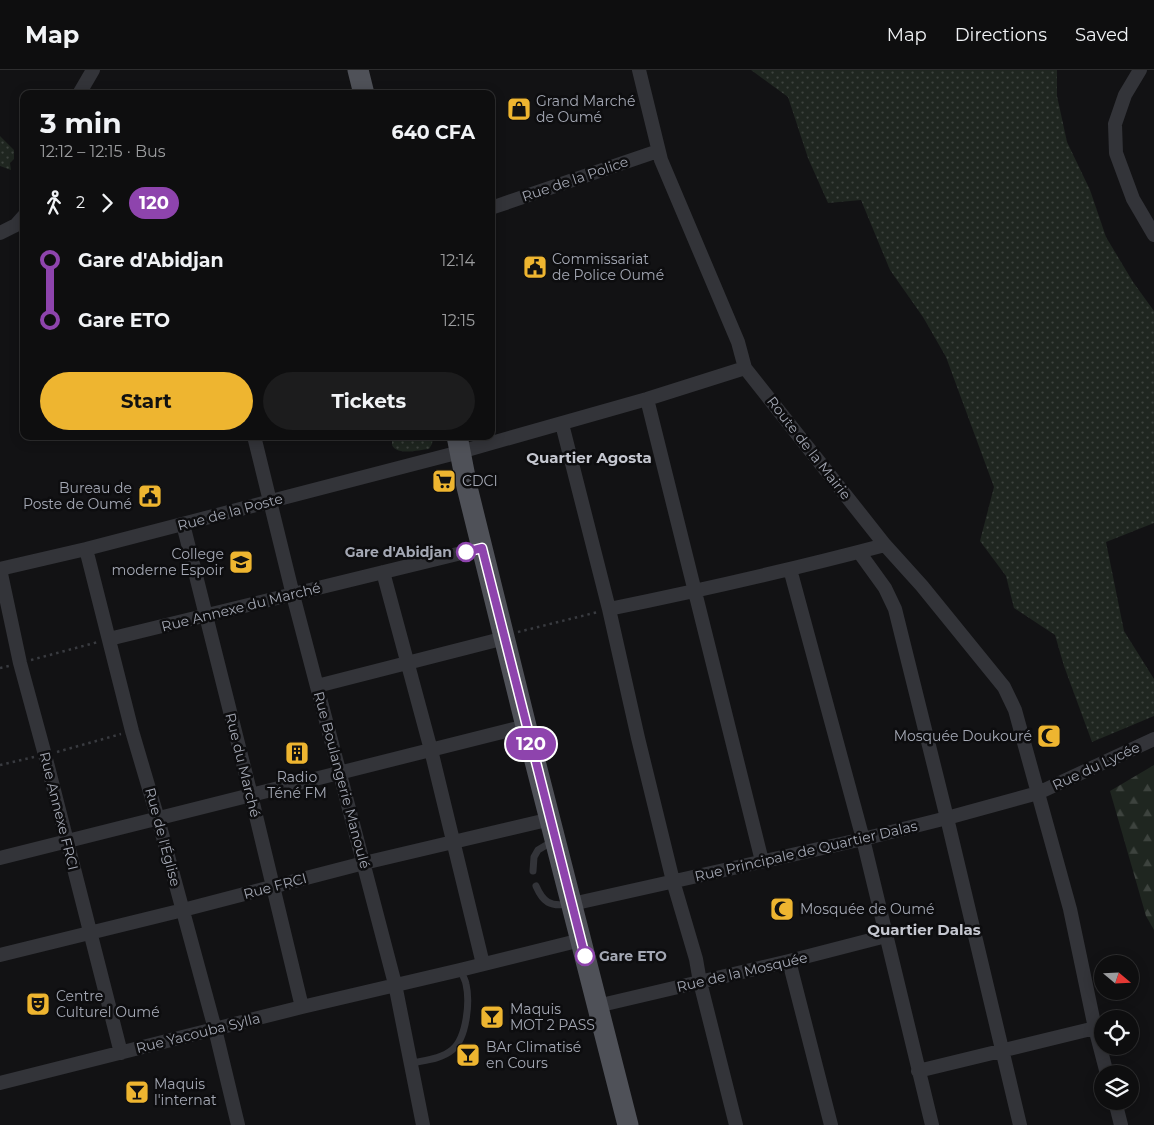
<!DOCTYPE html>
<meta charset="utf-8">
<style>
body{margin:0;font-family:Montserrat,sans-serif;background:#1c1c1d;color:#f1f3f6;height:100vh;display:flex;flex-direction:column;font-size:19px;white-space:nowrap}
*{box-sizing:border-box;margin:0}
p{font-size:16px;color:#9b9c9e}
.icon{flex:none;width:28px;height:28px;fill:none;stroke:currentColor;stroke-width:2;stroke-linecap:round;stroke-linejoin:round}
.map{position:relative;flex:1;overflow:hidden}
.sheet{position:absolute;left:20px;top:20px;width:475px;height:350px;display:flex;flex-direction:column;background:#0e0e0f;border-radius:10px;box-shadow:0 2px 12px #0003,0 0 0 1px #2e2e2f}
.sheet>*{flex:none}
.badge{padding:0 10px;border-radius:16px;font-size:18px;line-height:32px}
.needle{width:32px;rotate:109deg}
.tools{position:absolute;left:1094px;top:885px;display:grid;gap:10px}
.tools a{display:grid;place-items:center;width:45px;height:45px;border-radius:50%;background:#0e0e0f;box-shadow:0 2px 12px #0003,0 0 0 1px #2e2e2f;font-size:25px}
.map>.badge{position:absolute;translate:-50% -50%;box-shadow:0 0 0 2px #fff}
.legs{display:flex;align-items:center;gap:8px;height:55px;padding:0 20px;font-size:16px}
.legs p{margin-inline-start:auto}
.overview{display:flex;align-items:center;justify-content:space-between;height:85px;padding:0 20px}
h1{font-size:28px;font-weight:700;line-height:38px}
.action{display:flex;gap:10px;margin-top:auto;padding:10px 20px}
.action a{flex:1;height:58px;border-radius:30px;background:#eeb530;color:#111;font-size:20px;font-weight:700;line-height:58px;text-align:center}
.action a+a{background:#1c1c1d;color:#f1f3f6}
ul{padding:0 20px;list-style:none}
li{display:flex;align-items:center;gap:18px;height:60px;font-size:19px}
li i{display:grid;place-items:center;width:8px;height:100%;margin:0 6px;background:currentColor}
li i::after{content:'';width:12px;height:12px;margin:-6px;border:4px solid;border-radius:50%;background:#0e0e0f}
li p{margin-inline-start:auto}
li:first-child i{background:linear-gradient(#0000 50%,currentColor 0)}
li:last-child i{background:linear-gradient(currentColor 50%,#0000 0)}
header{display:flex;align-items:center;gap:30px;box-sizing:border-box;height:70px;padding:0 25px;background:#0e0e0f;border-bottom:1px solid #2e2e2f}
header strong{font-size:24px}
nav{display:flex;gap:28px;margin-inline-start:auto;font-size:18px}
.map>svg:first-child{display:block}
.grass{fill:url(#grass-dots)}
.forest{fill:url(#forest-firs)}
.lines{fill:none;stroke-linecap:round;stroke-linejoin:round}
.path{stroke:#393b40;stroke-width:2.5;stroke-dasharray:2.5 4;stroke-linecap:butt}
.service{stroke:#333439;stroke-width:7}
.minor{stroke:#333439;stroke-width:14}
.primary{stroke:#4f5158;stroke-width:21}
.line-1-casing{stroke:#fff;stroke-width:11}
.line-1{stroke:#8e44ad;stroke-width:8}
.stop-1-dot{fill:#fff;stroke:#8e44ad;stroke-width:2.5}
.labels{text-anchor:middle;stroke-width:5;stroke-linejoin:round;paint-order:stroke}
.poi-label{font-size:14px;fill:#a4a8b4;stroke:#0d0d0f;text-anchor:start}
.street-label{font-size:14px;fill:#a4a8b4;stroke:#0d0d0f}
.stop-label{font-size:14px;font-weight:bold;fill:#a4a8b4;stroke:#0d0d0f;text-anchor:end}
.neighbourhood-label{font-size:15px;font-weight:bold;fill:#c5c7d0;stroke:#0d0d0f}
</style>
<header>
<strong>Map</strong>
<nav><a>Map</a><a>Directions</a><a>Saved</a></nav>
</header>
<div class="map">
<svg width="1154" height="1055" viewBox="0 0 1154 1055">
<defs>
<pattern id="grass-dots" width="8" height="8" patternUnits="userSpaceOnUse" patternTransform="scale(1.25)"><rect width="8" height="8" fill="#1f2620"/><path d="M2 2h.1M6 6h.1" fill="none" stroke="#3d433e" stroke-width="1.8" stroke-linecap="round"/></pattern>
<pattern id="forest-firs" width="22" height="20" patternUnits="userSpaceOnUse" patternTransform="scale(1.25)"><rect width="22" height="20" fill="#1f2620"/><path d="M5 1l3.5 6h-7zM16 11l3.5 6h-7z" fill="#3d433e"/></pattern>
</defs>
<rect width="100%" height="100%" fill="#121214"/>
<path class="grass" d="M751 0H1057V26L1067 72 1090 120 1106 167 1133 212 1154 241V453L1106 472 1124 561 1154 609V646L1092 672 1064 596 1055 565 1014 538 1006 506 980 471 994 417 946 287 923 247 890 200 861 130 828 133 808 88 788 27Z
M0 66 14 80V89L10 93 11 100 0 96Z
M392 366H433L432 374 429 379C419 380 397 386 392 375 392 374 392 368 392 366Z"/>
<path class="forest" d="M1154 695V860L1146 846 1110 721Z"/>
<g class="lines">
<path class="path" d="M518 562 598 542
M31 590 98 572
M0 598 9 596
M57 682 121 664
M0 695 34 687"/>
<path class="service" d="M533 801 534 787 538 780 553 771
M536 816C543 832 550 837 568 834
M412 993C426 990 441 989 452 980 467 968 470 931 466 914 465 909 462 904 460 900"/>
<path class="minor" d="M639 0 661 90 738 272 745 298 885 475 922 516 1004 617 1015 640 1070 839 1095 958 1107 1004
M1140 0 1125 25 1115 54 1116 83 1133 129 1154 165
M79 24 93 0
M491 138 658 81
M0 163 16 155 24 146
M647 329 762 791
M562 354 609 539 638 668 673 811 696 889 700 912 736 1055
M254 366 293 525 395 914 423 1055
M183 454 251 725 302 937
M86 479 132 661 158 749 215 959 238 1055
M859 482 885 518 895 539 947 748 1020 1055
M0 499 86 479 460 382 647 329 745 298
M0 499 20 593 45 685 121 983
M790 499 863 769 932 1055
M383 502 431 680 483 894
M609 539C702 520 794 499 885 475
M109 569 482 478
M317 616 505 568
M0 788 526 656
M572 834 863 769 947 748 1038 723 1154 669
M0 885 183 840 364 793 551 749
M789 891 831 1055
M597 936 789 891 886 866
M918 1001 1095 958
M0 1013 302 937 460 900 581 870
M1115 1031 1121 1055"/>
<path class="primary" d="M358 0 364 24
M457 366 467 417 526 656 628 1055"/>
</g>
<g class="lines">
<g class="line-1-casing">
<path id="line-1" d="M466 482 482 478 585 886"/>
</g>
<use href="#line-1" class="line-1"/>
</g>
<defs>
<g id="shop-square" transform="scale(1.25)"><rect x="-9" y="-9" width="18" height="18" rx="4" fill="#eeb530" stroke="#0d0d0f"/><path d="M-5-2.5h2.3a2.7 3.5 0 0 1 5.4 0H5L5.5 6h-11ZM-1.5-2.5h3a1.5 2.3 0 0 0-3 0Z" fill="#111"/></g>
<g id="civic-square" transform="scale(1.25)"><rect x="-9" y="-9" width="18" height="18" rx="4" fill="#eeb530" stroke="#0d0d0f"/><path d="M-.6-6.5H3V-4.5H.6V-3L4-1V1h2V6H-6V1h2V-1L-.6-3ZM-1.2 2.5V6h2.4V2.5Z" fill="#111"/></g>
<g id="supermarket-square" transform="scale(1.25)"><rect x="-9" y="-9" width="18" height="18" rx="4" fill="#eeb530" stroke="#0d0d0f"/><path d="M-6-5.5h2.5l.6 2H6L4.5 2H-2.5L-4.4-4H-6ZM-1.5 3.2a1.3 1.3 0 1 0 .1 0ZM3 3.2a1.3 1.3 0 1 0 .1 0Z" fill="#111"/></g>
<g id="school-square" transform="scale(1.25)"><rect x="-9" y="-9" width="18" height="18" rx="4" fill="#eeb530" stroke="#0d0d0f"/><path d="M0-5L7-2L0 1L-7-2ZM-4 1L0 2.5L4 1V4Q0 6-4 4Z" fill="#111"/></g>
<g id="mosque-square" transform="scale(1.25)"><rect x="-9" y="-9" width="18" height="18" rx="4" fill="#eeb530" stroke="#0d0d0f"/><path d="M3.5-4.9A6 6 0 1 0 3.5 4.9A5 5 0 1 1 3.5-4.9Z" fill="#111"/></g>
<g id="building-square" transform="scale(1.25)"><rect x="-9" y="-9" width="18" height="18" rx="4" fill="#eeb530" stroke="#0d0d0f"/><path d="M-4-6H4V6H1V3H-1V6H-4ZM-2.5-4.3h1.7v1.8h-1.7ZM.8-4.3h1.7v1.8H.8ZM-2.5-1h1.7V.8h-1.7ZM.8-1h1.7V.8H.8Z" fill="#111"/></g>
<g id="theatre-square" transform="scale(1.25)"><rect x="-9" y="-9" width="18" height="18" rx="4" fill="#eeb530" stroke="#0d0d0f"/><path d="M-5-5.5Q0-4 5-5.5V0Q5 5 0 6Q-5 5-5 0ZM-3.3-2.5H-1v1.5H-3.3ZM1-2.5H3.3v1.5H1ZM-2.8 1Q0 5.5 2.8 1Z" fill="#111"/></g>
<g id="bar-square" transform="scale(1.25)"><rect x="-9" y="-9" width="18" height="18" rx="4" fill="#eeb530" stroke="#0d0d0f"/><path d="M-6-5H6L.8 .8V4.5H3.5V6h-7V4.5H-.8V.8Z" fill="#111"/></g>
</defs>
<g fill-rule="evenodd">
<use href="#shop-square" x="519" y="39"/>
<use href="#civic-square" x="535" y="197"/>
<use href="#supermarket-square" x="444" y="411"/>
<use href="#civic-square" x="150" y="426"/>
<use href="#school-square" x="241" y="492"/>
<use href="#mosque-square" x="1049" y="666"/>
<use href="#building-square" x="297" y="683"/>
<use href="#mosque-square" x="782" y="839"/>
<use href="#theatre-square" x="38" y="934"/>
<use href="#bar-square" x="492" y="947"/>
<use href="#bar-square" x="468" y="985"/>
<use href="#bar-square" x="137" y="1022"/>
</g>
<g class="stop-1-dot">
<circle cx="466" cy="482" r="9"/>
<circle cx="585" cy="886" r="9"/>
</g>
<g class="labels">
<g class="poi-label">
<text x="536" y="36">Grand Marché<tspan x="536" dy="16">de Oumé</tspan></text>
<text x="552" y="194">Commissariat<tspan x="552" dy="16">de Police Oumé</tspan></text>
<text x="462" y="416">CDCI</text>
<text x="132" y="423" text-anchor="end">Bureau de<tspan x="132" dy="16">Poste de Oumé</tspan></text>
<text x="224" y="489" text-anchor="end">College<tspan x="224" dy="16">moderne Espoir</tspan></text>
<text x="1032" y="671" text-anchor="end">Mosquée Doukouré</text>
<text x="297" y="712" text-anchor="middle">Radio<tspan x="297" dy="16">Téné FM</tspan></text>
<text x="800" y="844">Mosquée de Oumé</text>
<text x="56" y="931">Centre<tspan x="56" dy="16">Culturel Oumé</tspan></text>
<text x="510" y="944">Maquis<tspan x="510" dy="16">MOT 2 PASS</tspan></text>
<text x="486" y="982">BAr Climatisé<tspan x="486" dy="16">en Cours</tspan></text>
<text x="154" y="1019">Maquis<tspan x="154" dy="16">l'internat</tspan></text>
</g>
<g class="street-label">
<text transform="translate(575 109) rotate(-19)" y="5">Rue de la Police</text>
<text transform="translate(809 378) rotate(52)" y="5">Route de la Mairie</text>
<text transform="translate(230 442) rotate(-15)" y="5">Rue de la Poste</text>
<text transform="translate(241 537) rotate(-14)" y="5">Rue Annexe du Marché</text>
<text transform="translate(243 695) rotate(76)" y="5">Rue du Marché</text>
<text transform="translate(1096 696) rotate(-25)" y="5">Rue du Lycée</text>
<text transform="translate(342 710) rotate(75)" y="5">Rue Boulangerie Manoulé</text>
<text transform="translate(59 741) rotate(76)" y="5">Rue Annexe FRCI</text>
<text transform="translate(163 767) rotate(75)" y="5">Rue de l'Église</text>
<text transform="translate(806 781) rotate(-13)" y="5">Rue Principale de Quartier Dalas</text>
<text transform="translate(275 816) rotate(-15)" y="5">Rue FRCI</text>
<text transform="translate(742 902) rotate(-13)" y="5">Rue de la Mosquée</text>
<text transform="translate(198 963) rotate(-14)" y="5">Rue Yacouba Sylla</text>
</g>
<g class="stop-label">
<text x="452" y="487">Gare d'Abidjan</text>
<text x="599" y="891" text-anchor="start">Gare ETO</text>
</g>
<g class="neighbourhood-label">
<text x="589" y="393">Quartier Agosta</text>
<text x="924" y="865">Quartier Dalas</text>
</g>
</g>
</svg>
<div class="tools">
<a><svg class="needle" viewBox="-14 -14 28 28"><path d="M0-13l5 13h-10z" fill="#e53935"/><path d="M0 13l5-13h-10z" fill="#9b9c9e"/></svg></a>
<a><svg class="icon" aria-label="locate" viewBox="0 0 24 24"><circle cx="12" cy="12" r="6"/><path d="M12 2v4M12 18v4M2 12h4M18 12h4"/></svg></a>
<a><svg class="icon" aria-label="layers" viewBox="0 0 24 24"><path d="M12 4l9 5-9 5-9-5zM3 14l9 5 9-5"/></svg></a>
</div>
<b class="badge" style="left:531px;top:674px;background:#8e44ad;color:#fff">120</b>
<section class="sheet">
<div class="overview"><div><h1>3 min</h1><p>12:12 – 12:15 · Bus</p></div><b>640 CFA</b></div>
<div class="legs"><svg class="icon" aria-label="walk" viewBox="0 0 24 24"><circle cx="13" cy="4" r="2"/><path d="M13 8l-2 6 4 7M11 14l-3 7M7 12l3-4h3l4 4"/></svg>2<svg class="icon" aria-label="forward" viewBox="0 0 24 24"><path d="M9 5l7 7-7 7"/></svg><b class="badge" style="background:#8e44ad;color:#fff">120</b></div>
<ul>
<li><i style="color:#8e44ad"></i><b>Gare d'Abidjan</b><p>12:14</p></li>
<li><i style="color:#8e44ad"></i><b>Gare ETO</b><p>12:15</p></li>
</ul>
<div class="action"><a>Start</a><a>Tickets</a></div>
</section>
</div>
